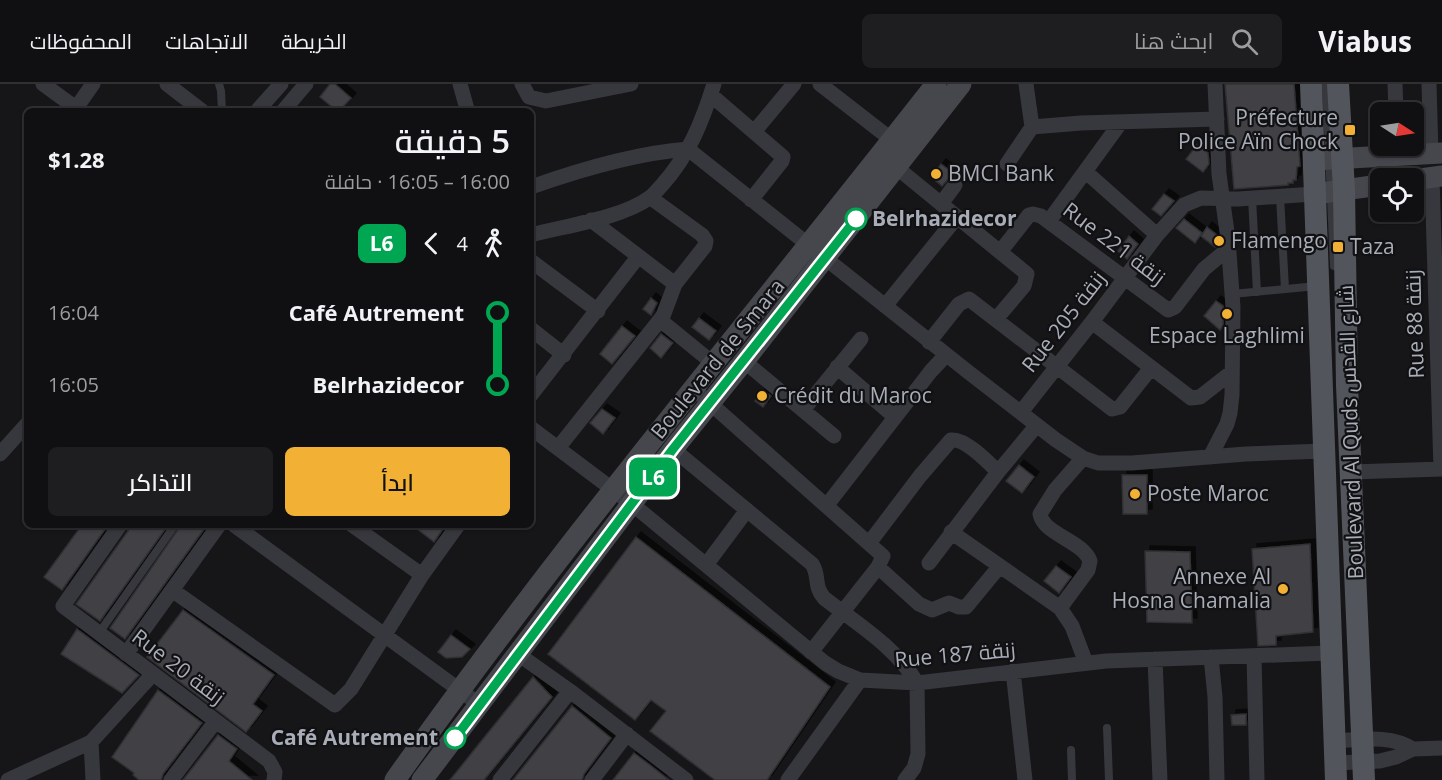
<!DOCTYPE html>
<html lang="ar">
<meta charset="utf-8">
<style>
body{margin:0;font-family:"Open Sans",Cairo,sans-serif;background:#1e1e20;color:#f1f3f6;direction:rtl;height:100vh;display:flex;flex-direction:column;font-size:22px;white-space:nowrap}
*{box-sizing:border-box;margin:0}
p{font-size:20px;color:#9c9d9f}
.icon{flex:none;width:33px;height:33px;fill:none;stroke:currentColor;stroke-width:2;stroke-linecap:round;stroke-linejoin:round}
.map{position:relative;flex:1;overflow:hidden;direction:ltr}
.drawer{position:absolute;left:24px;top:24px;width:510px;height:420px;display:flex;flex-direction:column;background:#101012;border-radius:9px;box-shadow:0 2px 4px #0004,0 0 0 2px #303032;direction:rtl}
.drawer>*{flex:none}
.badge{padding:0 12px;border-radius:9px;font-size:21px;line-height:39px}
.needle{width:39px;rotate:102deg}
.buttons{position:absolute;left:1370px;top:18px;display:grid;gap:12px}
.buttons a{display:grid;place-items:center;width:54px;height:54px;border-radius:9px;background:#101012;box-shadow:0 2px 4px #0004,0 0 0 2px #303032;font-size:30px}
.map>.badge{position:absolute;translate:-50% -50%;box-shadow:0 0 0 3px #fff}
.legs{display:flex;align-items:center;gap:9px;height:66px;padding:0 24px;font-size:20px}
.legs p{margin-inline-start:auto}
.headline{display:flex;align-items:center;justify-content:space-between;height:102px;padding:0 24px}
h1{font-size:33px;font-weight:600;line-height:45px}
.button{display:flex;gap:12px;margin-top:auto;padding:12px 24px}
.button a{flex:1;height:69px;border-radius:9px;background:#f2b134;color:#111;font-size:24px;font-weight:600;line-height:69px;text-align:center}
.button a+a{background:#1e1e20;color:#f1f3f6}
ul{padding:0 24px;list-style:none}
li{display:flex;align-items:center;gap:21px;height:72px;font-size:22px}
li i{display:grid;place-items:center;width:9px;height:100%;margin:0 8px;background:currentColor}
li i::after{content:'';width:15px;height:15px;margin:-8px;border:4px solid;border-radius:50%;background:#101012}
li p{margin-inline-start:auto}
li:first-child i{background:linear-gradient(#0000 50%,currentColor 0)}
li:last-child i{background:linear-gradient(currentColor 50%,#0000 0)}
header{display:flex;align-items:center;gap:36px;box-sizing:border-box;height:84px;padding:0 30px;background:#101012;border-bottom:2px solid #303032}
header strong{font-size:28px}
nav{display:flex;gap:33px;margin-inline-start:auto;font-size:21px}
.search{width:420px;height:54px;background:#1e1e20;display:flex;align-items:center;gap:15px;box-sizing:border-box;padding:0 21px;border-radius:9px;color:#9c9d9f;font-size:22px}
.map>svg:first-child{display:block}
.building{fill:#404145;stroke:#303034;stroke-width:1.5;filter:url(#shadow)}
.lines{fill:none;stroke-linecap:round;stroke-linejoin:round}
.lane{stroke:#37383d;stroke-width:8}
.street{stroke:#37383d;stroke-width:15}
.secondary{stroke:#45474d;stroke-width:21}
.primary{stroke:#53555c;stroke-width:22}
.line-1-casing{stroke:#fff;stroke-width:14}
.line-1{stroke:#00a651;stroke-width:9}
.poi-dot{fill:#f2b134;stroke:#111113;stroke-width:2}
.stop-1-dot{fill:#fff;stroke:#00a651;stroke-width:3}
.labels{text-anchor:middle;stroke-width:4.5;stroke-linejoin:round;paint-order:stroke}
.poi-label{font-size:21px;fill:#a8adb8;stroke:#111113;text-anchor:start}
.stop-label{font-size:21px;font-weight:bold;fill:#a8adb8;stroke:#111113;text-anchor:start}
.street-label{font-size:21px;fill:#a8adb8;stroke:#111113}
</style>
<header>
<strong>Viabus</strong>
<div class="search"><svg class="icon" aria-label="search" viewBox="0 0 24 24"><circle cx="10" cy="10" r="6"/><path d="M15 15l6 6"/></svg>ابحث هنا</div>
<nav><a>الخريطة</a><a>الاتجاهات</a><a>المحفوظات</a></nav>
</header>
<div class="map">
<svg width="1442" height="696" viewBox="0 0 1442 696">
<defs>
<filter id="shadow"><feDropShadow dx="5" dy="-5" stdDeviation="0" flood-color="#0009"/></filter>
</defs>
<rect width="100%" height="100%" fill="#161618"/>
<path class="building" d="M330 0H335L351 14 339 27H337L320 13Z
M1225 0H1294L1300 82 1297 83 1296 96H1293V99H1288V101L1234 105Z
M1197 61 1208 69 1209 80 1203 88 1186 75Z
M941 80 956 91 951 92 942 102 931 93Z
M1164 110 1174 117 1161 132 1152 125Z
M1184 135 1202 149 1195 159 1176 144Z
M1207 143 1218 152 1219 160 1215 163 1201 152Z
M1129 152 1138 160 1127 175 1118 167Z
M651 214 657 219 651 231 643 225Z
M1216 217 1223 222V242L1220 246 1204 232Z
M699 234 716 247 709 256 692 243Z
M622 242 635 252 612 280 600 270Z
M661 250 673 259 661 274 650 264Z
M763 306 771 312 763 323 755 317Z
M602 325 615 334 603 350 590 339Z
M1019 381 1034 393 1022 409 1006 397Z
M1122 391H1147V430H1123Z
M82 441H108L62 506 44 493Z
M130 441H168L100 537 76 520 128 447Z
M181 441H207L125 555 110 544Z
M412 441H438L443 445 434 458Z
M636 453 830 603 767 696H715L650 647 666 627 651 616 635 636 548 570Z
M1310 460 1313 548 1276 552V561L1258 562 1252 465Z
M1145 467 1190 468 1192 539 1147 538Z
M1056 482 1071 493 1059 509 1044 497Z
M183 526 274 591 253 620 262 627 246 648 147 573Z
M77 545 139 591 122 609 61 570Z
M451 551 470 565 462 573 446 574 438 568Z
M533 593 552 613 484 696H450Z
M158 606 202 639 163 690 161 696H139L133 691 134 689 112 673Z
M572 622 611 654 584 690 582 696H513Z
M1246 630V641H1232L1231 631Z
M218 651 237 665 229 677 252 696H183Z
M634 669 650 681 669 696H613Z"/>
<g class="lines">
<path class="lane" d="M219 0 221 7 222 27
M1326 0 1334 182
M1280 112 1285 205
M1252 114 1257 208
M1232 210 1317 202
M99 549 175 441
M1107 644 1109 696
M1071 666 1072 696"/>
<path class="street" d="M43 0 80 27
M167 0 202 27
M460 0 467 25
M522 0 529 13 546 17 631 0
M820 0 892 56
M1026 0 1032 43
M1395 0 1396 28
M1429 0 1431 69
M711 11 783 73 782 77 751 116
M74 27 93 0
M257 27 281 0
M283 27 306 0
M754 48 794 0
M1007 80 1032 43 1081 39 1217 35
M896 83 1027 190 1024 202 996 235
M1086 88 1157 151
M1432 93 1441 385
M531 103C579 86 637 69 688 65L967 287 1056 356 1083 374 1098 379H1132L1246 370 1324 367
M941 120 955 101
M591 136 675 200
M1049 137 1121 38
M531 151C564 142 622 134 649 114 654 111 658 105 662 101 689 71 702 38 714 0
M1000 168 1029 131 1033 130 1041 132 1168 226 1175 223 1204 185 1228 165
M531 177 598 227
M885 222 957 133
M660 236 714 280
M1092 238 1191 314 1200 313 1232 288
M531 245 564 271
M929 258 959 220 969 215 1112 325 1120 323 1151 284
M744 277 834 352
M837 283 895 333
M531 311 638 173
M703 313 883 472 878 483 811 568
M803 326 861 255
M1021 328 1092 238 1157 151 1184 121 1201 114 1238 115 1314 110
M531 344 632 420 825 579 838 587 860 596 917 599 1106 577 1330 569
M558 364 663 232 675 200 705 162 706 157 702 151 651 114
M673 365 812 480C820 492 813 501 824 514 856 539 896 563 917 599L918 670 914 684 905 696
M0 370 27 340
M1210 373 1227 340 1230 329 1232 311 1233 223 1228 155 1219 90 1215 0
M1351 388 1442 385
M827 421 931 287 946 271
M120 441 63 522 269 677 275 688 274 696
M234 441 480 621
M352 441 422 491
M951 448 1060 524 1072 542 1086 579
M870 458 920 392 951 356C965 354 988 378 998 388
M929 479 998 388 1037 341
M706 481 747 426
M878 483 919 520 932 526 949 519 959 523H966L999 483
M172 506 335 621 351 605 422 491 458 441
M1060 524 1088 486 1090 477C1083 457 1043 450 1040 430L1055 406 1083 374
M126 570 219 441
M518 570 570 607 686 696
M1254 572 1257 696
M1211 573 1215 613 1217 696
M1155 575 1160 696
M1013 587 1025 696
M1334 657C1361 656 1389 650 1413 665
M91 658 93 696
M1335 679 1380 677 1396 673 1413 665 1442 664
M8 696 91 658 152 591
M171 696 215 638
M500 696 570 607
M592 696 627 650
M788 696 860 596"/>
<path class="secondary" d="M1314 76 1442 69
M1413 96 1442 92
M1314 110 1380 101
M395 696C565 456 755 231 936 0
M422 696 673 365 744 277 961 0"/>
<path class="primary" d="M1311 0 1336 696
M1338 0 1344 106 1347 301 1364 696"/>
</g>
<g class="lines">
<g class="line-1-casing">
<path id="line-1" d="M455 654 673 365 856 135"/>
</g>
<use href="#line-1" class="line-1"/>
</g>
<g class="poi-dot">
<rect x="1344" y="40" width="12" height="12" rx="3"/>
<circle cx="936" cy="90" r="6"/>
<circle cx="1219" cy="157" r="6"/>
<rect x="1332" y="157" width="12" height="12" rx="3"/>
<circle cx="1227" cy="230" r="6"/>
<circle cx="762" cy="312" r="6"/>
<circle cx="1135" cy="410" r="6"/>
<circle cx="1283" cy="505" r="6"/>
</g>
<g class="stop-1-dot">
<circle cx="856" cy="135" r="10"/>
<circle cx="455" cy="654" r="10"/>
</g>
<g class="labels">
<g class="poi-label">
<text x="1338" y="41" text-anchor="end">Préfecture<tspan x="1338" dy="24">Police Aïn Chock</tspan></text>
<text x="948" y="97">BMCI Bank</text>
<text x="1231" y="164">Flamengo</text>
<text x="1350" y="170">Taza</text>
<text x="1227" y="259" text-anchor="middle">Espace Laghlimi</text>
<text x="774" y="319">Crédit du Maroc</text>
<text x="1147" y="417">Poste Maroc</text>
<text x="1271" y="500" text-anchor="end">Annexe Al<tspan x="1271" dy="24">Hosna Chamalia</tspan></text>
</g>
<g class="stop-label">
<text x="872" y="142">Belrhazidecor</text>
<text x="438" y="661" text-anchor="end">Café Autrement</text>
</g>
<g class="street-label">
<text transform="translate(1114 160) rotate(37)" y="7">Rue 221 زنقة</text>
<text transform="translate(1064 238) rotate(-52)" y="7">Rue 205 زنقة</text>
<text transform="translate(1415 240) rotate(-92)" y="7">Rue 88 زنقة</text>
<text transform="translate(718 275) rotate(-51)" y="7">Boulevard de Smara</text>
<text transform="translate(1351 348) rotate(-92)" y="7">Boulevard Al Quds شارع القدس</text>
<text transform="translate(955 571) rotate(-5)" y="7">Rue 187 زنقة</text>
<text transform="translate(178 583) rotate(37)" y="7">Rue 20 زنقة</text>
</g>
</g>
</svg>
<div class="buttons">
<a><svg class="needle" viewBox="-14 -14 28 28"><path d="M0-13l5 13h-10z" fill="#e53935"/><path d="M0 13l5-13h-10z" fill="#9c9d9f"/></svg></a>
<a><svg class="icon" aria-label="locate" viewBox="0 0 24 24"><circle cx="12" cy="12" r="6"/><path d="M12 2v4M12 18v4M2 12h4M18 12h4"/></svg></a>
</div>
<b class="badge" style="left:653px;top:393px;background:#00a651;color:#fff">L6</b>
<section class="drawer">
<div class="headline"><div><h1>5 دقيقة</h1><p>16:00 – 16:05 · حافلة</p></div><b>$1.28</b></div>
<div class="legs"><svg class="icon" aria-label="walk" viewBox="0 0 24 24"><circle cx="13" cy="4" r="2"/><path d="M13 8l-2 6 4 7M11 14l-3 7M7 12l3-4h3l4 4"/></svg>4<svg class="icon" aria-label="back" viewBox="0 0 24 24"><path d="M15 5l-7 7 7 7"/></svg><b class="badge" style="background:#00a651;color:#fff">L6</b></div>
<ul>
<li><i style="color:#00a651"></i><b>Café Autrement</b><p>16:04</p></li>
<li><i style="color:#00a651"></i><b>Belrhazidecor</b><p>16:05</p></li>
</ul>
<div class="button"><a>ابدأ</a><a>التذاكر</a></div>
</section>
</div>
